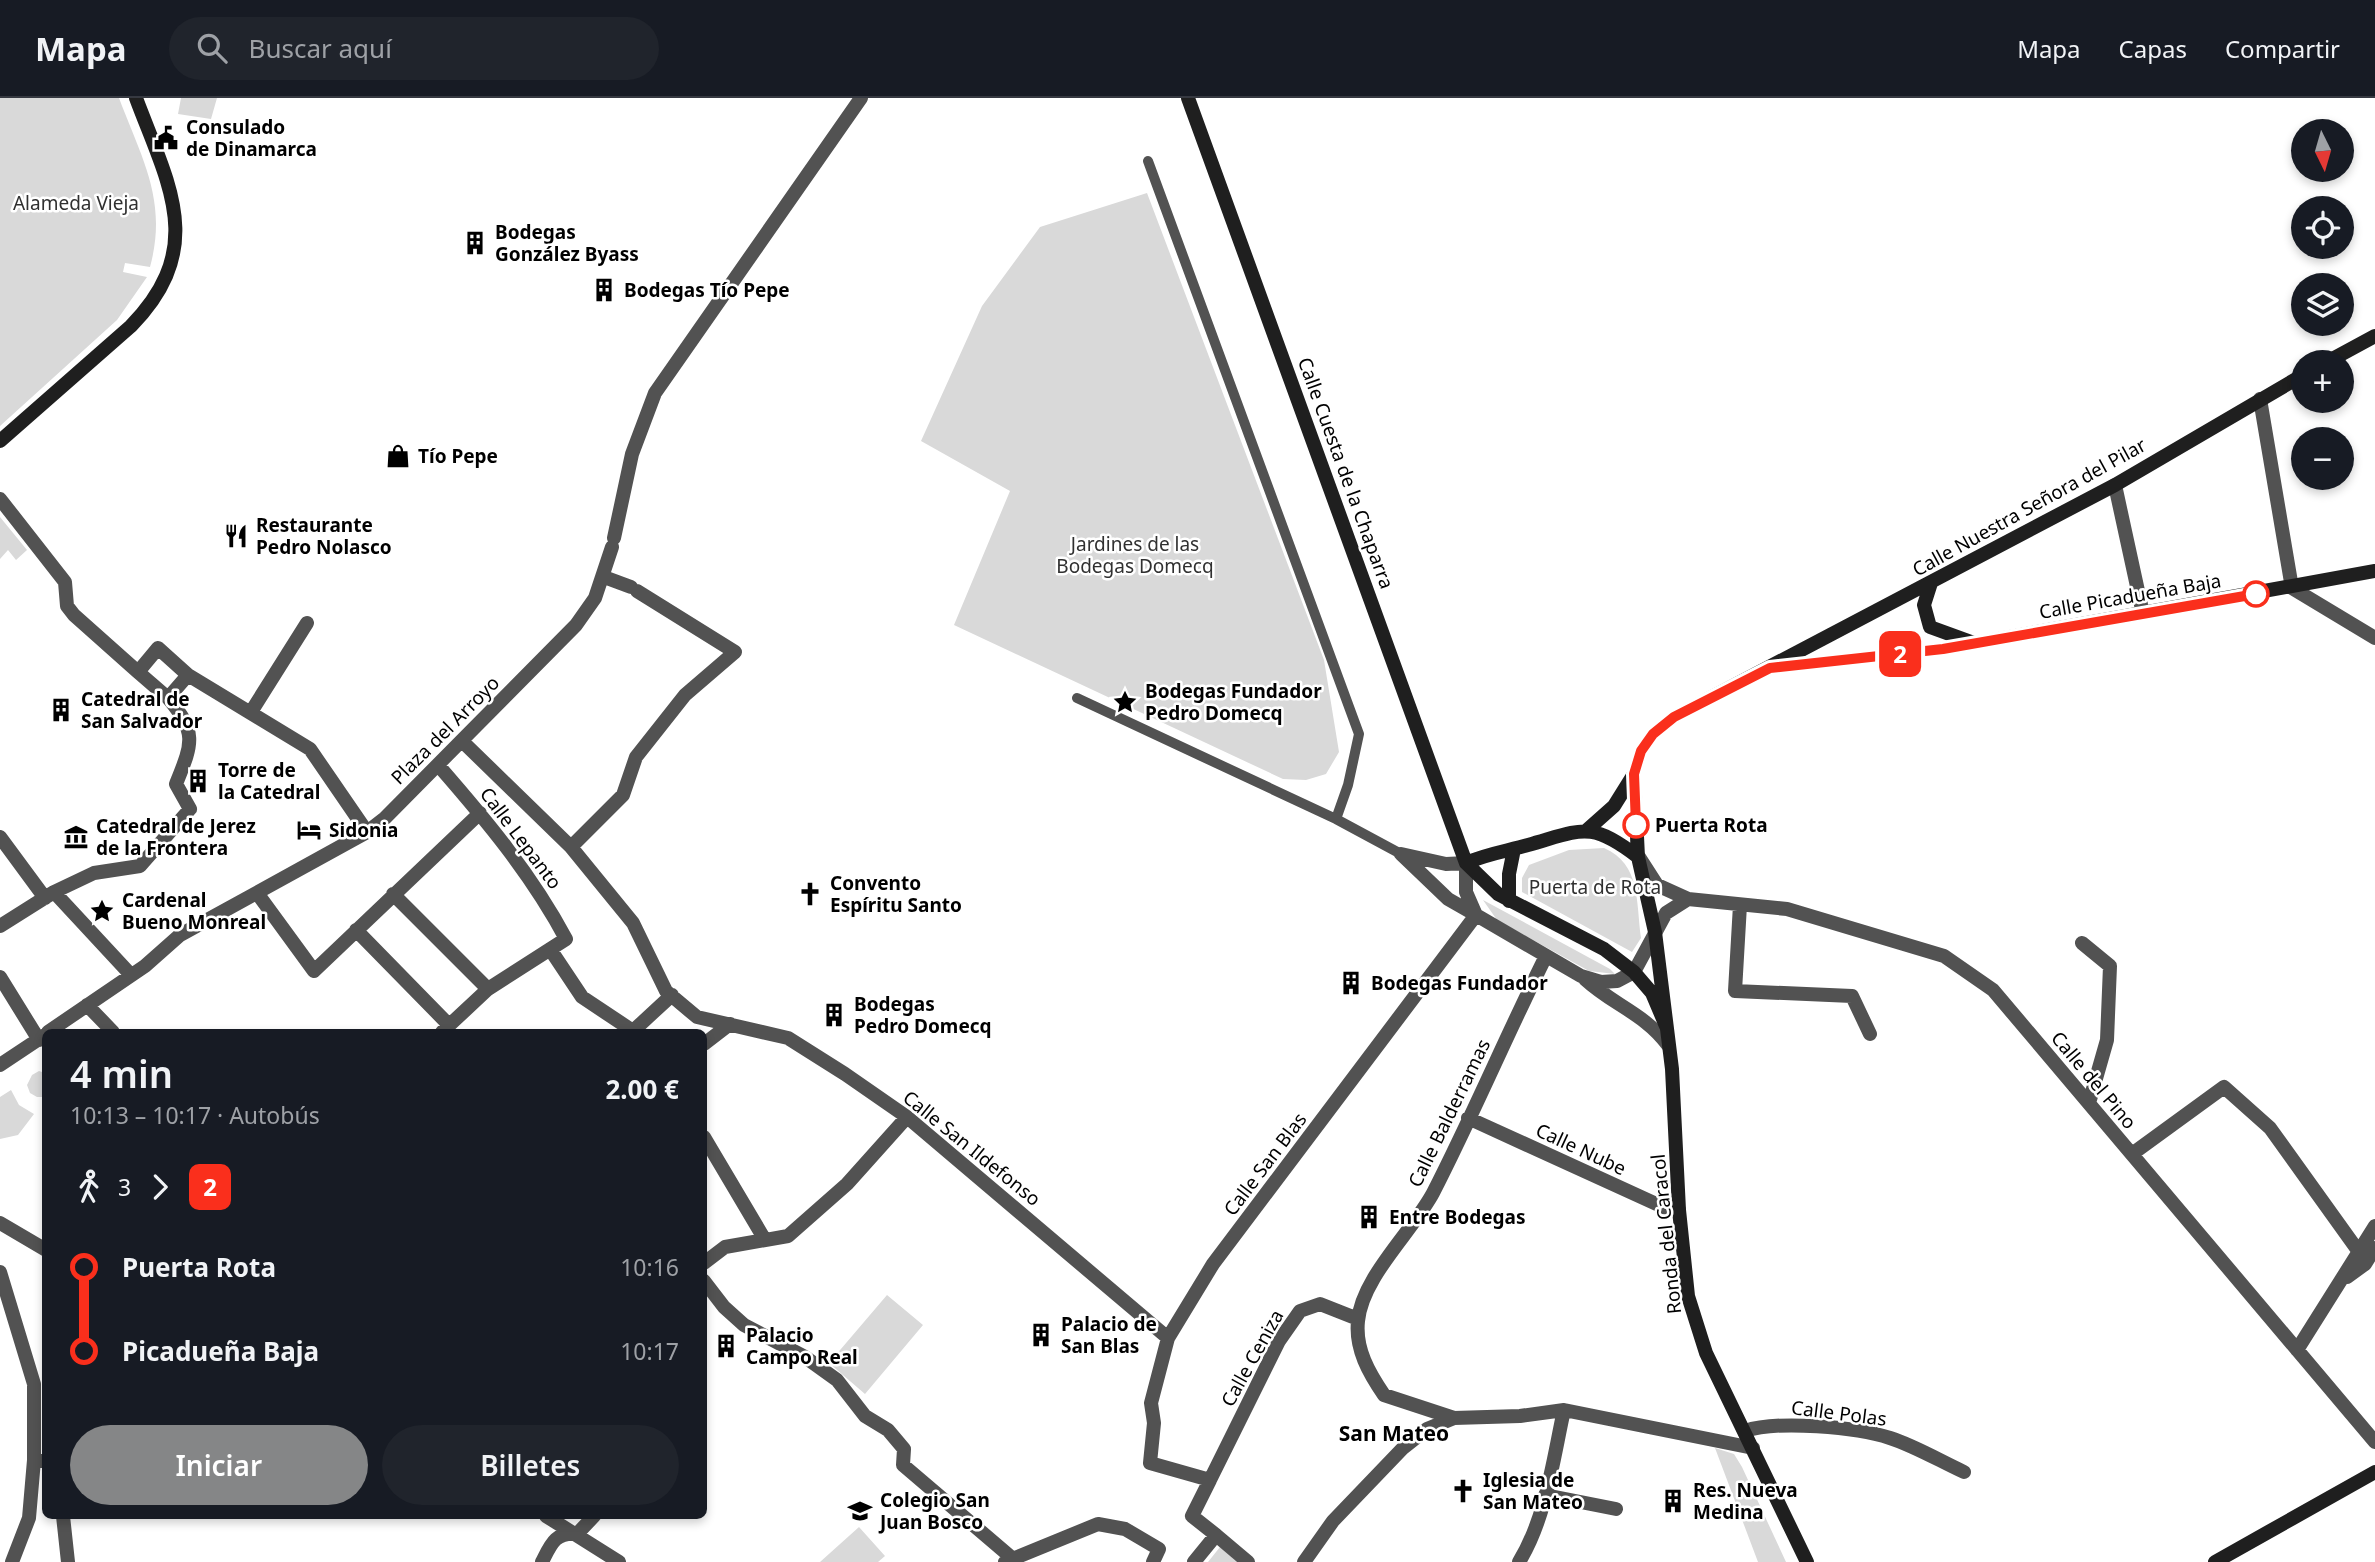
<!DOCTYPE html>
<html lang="es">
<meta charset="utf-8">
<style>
body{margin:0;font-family:"Noto Sans",sans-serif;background:#20242c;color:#f1f3f6;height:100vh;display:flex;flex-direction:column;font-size:26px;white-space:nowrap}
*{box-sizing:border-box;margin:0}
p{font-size:23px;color:#9ea1a6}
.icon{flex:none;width:38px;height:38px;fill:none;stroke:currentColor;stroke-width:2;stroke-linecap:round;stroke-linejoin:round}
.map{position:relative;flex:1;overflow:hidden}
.drawer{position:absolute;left:42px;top:931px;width:665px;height:490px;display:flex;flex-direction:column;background:#171b24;border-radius:10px;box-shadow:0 4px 10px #0003}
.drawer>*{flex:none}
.badge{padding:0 14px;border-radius:10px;font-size:24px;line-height:46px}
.needle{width:46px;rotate:175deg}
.fabs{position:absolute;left:2291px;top:21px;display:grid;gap:14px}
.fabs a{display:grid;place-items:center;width:63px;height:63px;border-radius:50%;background:#171b24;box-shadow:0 4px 10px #0003;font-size:35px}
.map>.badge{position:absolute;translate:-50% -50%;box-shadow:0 0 0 4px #fff}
.legs{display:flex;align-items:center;gap:10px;height:77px;padding:0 28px;font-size:23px}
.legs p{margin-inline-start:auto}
.summary{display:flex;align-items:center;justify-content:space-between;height:119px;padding:0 28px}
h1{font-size:38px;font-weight:600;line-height:52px}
.cta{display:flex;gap:14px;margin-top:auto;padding:14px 28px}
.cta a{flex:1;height:80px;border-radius:42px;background:#858687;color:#fff;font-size:28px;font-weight:600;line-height:80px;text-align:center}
.cta a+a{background:#20242c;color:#f1f3f6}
ul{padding:0 28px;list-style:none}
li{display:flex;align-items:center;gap:24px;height:84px;font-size:26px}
li i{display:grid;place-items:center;width:10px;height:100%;margin:0 9px;background:currentColor}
li i::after{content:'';width:18px;height:18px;margin:-9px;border:5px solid;border-radius:50%;background:#171b24}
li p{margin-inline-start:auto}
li:first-child i{background:linear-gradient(#0000 50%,currentColor 0)}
li:last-child i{background:linear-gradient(currentColor 50%,#0000 0)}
header{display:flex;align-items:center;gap:42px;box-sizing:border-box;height:98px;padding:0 35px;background:#171b24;border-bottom:2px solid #363941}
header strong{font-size:33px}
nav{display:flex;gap:38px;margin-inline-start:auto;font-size:24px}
.search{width:490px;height:63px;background:#20242c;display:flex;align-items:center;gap:18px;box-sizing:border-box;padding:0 24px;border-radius:38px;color:#9ea1a6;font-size:26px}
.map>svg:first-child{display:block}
.green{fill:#d9d9d9}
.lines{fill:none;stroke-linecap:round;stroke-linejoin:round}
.lane{stroke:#525252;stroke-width:10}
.street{stroke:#525252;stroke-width:14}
.secondary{stroke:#1f1f1f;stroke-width:14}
.line-1-casing{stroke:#fff;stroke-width:16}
.line-1{stroke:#fa2f1c;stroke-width:10}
.stop-1-dot{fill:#fff;stroke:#fa2f1c;stroke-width:3.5}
.labels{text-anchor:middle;stroke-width:5;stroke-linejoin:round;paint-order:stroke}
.poi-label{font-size:19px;font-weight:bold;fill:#000;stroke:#fff;text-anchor:start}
.park-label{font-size:19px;fill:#303030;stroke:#fff}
.street-label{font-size:19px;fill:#000;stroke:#fff}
.stop-label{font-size:19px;font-weight:bold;fill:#000;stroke:#fff;text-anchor:start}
.neighbourhood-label{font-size:21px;font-weight:bold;fill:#000;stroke:#fff}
</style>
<header>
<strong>Mapa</strong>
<div class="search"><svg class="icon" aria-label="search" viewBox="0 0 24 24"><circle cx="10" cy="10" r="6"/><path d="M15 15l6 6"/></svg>Buscar aquí</div>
<nav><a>Mapa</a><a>Capas</a><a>Compartir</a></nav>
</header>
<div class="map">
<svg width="2375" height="1464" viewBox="0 0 2375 1464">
<rect width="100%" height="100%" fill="#fff"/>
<path class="green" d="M0 0H119C142 61 168 103 150 169L125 165 123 174 147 179 117 222 0 328Z
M181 0H217L211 21 178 16Z
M1147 95 1324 562 1339 654 1326 676 1306 682 1283 681 954 527 1010 393 921 343 982 208 1040 129Z
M0 419 27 452 16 462 8 452 0 461Z
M1604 750C1641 766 1636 804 1641 840L1632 854 1522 794V780L1529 767 1569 752Z
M1483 802 1610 871 1615 876 1589 873 1497 822Z
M39 973 45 975V999H37L30 995 27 987 32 977Z
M11 992 19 1007 34 1016 18 1037 0 1041V999Z
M887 1197 923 1227 865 1296 829 1265Z
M1715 1350 1734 1356 1742 1369 1786 1464H1758Z
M859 1429 885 1458 878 1464H820Z
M1220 1449 1238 1464H1208Z"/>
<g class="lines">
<path class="lane" d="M1148 63 1359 636 1348 687 1336 721
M1077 600 1336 721 1401 756"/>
<path class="street" d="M2260 301 2292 490 2375 540
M2115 387 2143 516
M0 401 65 484 67 508 74 517 138 574
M614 440 632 356 655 295 861 0
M604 479 631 489
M158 550 188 577 168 600 138 574Z
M188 577 310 651 367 734
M251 614 307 525
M463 644 571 749 633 825 666 893 697 919 788 940 845 976 907 1019 1168 1240
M438 667C486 722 532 777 566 841L488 891 442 934
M0 739 45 800
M571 749 623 697 636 659 685 597 735 554 637 493
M1401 756 1446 766 1466 765V794L1476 817 1581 878 1601 884 1617 883 1634 874 1666 815 1688 801
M1639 759 1657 787 1688 801 1787 811 1944 858 1993 892 2375 1344
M54 794 131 877
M257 795 314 873 480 715
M393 796 488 891
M1740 807 1735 893 1852 898 1870 936
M0 828 54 794 94 775 140 768 190 711 176 686C192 646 198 635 168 600
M356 832 449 927
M2082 845 2110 868 2107 942 2089 1005
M550 851 582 899 633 933 672 897
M0 879 39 942
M1585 881C1613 907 1644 915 1668 947
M87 907 113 934
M48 934 145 868 180 837 367 734 385 720 576 527 595 500 612 449
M704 946 730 926
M0 967 45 937
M1468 1020 1663 1109 1679 1112
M704 1039 765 1142
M2132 1056 2224 989 2270 1030 2359 1154
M0 1125 46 1152
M704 1165 725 1149 788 1138 847 1086 907 1019
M0 1174 34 1286V1362
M2347 1179 2365 1166 2375 1150
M704 1183 724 1209 744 1227 805 1259 837 1282 865 1318 888 1332 904 1351 903 1367 1012 1460
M2297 1252 2375 1128
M1454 1320 1384 1297C1369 1275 1355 1251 1358 1223 1362 1179 1412 1134 1433 1095 1473 1017 1507 936 1546 858
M1745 1333C1777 1322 1857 1329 1890 1340 1915 1348 1940 1363 1964 1374
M1210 1382 1279 1243 1300 1213 1320 1206 1358 1221
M1545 1397 1616 1411
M63 1418 68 1464
M546 1418 619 1464
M577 1436 594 1418
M1216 1437 1192 1418 1210 1382 1150 1365 1154 1325 1151 1305 1168 1240 1213 1166 1476 817 1448 801 1401 756
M12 1464 29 1420 34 1362 46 1363
M542 1464C551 1446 555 1434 577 1436
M1005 1464 1098 1426 1125 1431 1159 1451 1153 1464
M1194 1464 1216 1437 1248 1464
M1304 1464 1333 1423 1403 1350 1427 1331 1454 1320 1520 1318 1564 1312 1753 1350
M1519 1464C1546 1420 1553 1362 1564 1312"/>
<path class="secondary" d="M1188 0 1466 765 1498 796 1604 851 1634 874 1652 895 1666 928
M2327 264 2375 238
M0 343 131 228C208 149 168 86 136 0
M1931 485 1924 507 1930 529 1974 545
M1778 569 1943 551 2375 473
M1634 676 1638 759 1655 834 1672 971 1679 1112 1688 1198 1706 1255 1807 1464
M1587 732 1614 708 1634 676 1641 653 1653 636 1674 619 2115 387 2303 277
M1466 765C1486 756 1507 753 1528 747 1582 732 1590 722 1638 759
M1509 803V776L1514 751
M2215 1464 2375 1374"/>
</g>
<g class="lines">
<g class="line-1-casing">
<path id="line-1" d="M1636 727 1634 676 1641 653 1653 636 1674 619 1770 570 1943 551 2256 496"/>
</g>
<use href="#line-1" class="line-1"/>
</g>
<defs>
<g id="civic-bare" transform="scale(1.89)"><path d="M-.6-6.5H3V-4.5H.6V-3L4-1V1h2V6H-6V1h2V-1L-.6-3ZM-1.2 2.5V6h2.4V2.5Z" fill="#000" stroke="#fff" stroke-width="2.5" paint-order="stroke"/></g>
<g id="building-bare" transform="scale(1.89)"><path d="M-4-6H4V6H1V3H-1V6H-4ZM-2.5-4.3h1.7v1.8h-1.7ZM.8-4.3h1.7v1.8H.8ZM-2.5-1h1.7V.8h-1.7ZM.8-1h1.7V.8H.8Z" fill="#000" stroke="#fff" stroke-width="2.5" paint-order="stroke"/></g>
<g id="shop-bare" transform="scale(1.89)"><path d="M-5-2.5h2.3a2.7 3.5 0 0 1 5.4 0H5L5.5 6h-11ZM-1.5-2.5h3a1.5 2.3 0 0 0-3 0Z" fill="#000" stroke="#fff" stroke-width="2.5" paint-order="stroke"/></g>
<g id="restaurant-bare" transform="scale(1.89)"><path d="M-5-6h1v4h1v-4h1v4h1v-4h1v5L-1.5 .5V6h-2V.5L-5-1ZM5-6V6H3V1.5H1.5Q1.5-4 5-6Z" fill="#000" stroke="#fff" stroke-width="2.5" paint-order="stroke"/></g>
<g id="sight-bare" transform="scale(1.89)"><path d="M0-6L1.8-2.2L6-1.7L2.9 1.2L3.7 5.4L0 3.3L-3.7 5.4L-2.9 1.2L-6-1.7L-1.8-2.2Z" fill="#000" stroke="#fff" stroke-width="2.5" paint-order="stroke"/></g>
<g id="hotel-bare" transform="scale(1.89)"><path d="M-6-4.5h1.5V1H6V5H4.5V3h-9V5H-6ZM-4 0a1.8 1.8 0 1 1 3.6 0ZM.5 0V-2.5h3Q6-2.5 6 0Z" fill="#000" stroke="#fff" stroke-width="2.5" paint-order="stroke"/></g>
<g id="museum-bare" transform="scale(1.89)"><path d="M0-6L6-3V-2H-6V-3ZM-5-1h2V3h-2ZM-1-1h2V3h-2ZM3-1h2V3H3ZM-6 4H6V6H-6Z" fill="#000" stroke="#fff" stroke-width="2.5" paint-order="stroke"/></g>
<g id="church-bare" transform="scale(1.89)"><path d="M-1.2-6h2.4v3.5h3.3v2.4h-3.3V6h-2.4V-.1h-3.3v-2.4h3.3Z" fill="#000" stroke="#fff" stroke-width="2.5" paint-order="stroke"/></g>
<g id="school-bare" transform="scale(1.89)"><path d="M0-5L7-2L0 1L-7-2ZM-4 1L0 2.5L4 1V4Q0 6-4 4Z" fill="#000" stroke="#fff" stroke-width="2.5" paint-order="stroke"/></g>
</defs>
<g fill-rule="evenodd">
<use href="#civic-bare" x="166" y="40"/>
<use href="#building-bare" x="475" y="145"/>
<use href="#building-bare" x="604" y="192"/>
<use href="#shop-bare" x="398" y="358"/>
<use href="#restaurant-bare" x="236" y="438"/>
<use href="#sight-bare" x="1125" y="604"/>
<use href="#building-bare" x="61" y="612"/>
<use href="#building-bare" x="198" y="683"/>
<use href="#hotel-bare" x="309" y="732"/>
<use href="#museum-bare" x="76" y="739"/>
<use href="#church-bare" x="810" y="796"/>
<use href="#sight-bare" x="102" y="813"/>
<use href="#building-bare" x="1351" y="885"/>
<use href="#building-bare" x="834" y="917"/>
<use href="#building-bare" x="1369" y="1119"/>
<use href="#building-bare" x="1041" y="1237"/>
<use href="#building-bare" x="726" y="1248"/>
<use href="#church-bare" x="1463" y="1393"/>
<use href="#building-bare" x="1673" y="1403"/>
<use href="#school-bare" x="860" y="1413"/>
</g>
<g class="stop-1-dot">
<circle cx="2256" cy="496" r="12"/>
<circle cx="1636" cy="727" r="12"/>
</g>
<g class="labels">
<g class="poi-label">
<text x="186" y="36">Consulado<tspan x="186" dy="22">de Dinamarca</tspan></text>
<text x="495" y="141">Bodegas<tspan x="495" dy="22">González Byass</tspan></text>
<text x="624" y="199">Bodegas Tío Pepe</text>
<text x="418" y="365">Tío Pepe</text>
<text x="256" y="434">Restaurante<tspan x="256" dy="22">Pedro Nolasco</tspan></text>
<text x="1145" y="600">Bodegas Fundador<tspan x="1145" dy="22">Pedro Domecq</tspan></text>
<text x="81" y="608">Catedral de<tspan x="81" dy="22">San Salvador</tspan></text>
<text x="218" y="679">Torre de<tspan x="218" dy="22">la Catedral</tspan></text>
<text x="96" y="735">Catedral de Jerez<tspan x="96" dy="22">de la Frontera</tspan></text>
<text x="329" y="739">Sidonia</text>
<text x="830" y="792">Convento<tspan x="830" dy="22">Espíritu Santo</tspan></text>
<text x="122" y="809">Cardenal<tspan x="122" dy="22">Bueno Monreal</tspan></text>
<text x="1371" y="892">Bodegas Fundador</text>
<text x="854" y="913">Bodegas<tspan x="854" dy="22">Pedro Domecq</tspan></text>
<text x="1389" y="1126">Entre Bodegas</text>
<text x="1061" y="1233">Palacio de<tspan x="1061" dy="22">San Blas</tspan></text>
<text x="746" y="1244">Palacio<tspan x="746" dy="22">Campo Real</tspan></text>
<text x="1483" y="1389">Iglesia de<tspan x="1483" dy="22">San Mateo</tspan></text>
<text x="1693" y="1399">Res. Nueva<tspan x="1693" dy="22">Medina</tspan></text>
<text x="880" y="1409">Colegio San<tspan x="880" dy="22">Juan Bosco</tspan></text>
</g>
<g class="park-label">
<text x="76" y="112">Alameda Vieja</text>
<text x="1135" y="453">Jardines de las<tspan x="1135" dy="22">Bodegas Domecq</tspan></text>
<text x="1595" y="796">Puerta de Rota</text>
</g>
<g class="street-label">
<text transform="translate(1346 375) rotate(70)" y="7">Calle Cuesta de la Chaparra</text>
<text transform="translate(2029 409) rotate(-29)" y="7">Calle Nuestra Señora del Pilar</text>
<text transform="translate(2130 498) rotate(-10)" y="7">Calle Picadueña Baja</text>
<text transform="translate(445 632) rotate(-45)" y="7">Plaza del Arroyo</text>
<text transform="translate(521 740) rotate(53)" y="7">Calle Lepanto</text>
<text transform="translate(2094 982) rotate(50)" y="7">Calle del Pino</text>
<text transform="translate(1449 1015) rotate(-64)" y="7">Calle Balderramas</text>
<text transform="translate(972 1050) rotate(39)" y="7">Calle San Ildefonso</text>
<text transform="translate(1581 1051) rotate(25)" y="7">Calle Nube</text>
<text transform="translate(1265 1066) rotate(-53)" y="7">Calle San Blas</text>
<text transform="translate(1666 1136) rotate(-96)" y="7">Ronda del Caracol</text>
<text transform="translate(1252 1260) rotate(-61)" y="7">Calle Ceniza</text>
<text transform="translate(1839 1315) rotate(7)" y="7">Calle Polas</text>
</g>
<g class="stop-label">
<text x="1655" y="734">Puerta Rota</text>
</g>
<g class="neighbourhood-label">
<text x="1394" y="1343">San Mateo</text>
</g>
</g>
</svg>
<div class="fabs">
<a><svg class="needle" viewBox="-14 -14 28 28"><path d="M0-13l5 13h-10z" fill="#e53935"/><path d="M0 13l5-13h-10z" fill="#9ea1a6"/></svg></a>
<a><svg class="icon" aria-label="locate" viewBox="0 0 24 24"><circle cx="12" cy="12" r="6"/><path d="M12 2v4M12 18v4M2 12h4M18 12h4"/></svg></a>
<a><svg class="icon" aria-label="layers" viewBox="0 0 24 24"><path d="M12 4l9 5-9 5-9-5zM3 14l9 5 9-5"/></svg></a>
<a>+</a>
<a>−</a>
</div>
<b class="badge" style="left:1900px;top:556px;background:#fa2f1c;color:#fff">2</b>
<section class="drawer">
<div class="summary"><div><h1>4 min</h1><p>10:13 – 10:17 · Autobús</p></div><b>2.00 €</b></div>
<div class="legs"><svg class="icon" aria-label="walk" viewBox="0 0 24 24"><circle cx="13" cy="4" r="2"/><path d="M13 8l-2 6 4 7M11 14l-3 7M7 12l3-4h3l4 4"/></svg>3<svg class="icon" aria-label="forward" viewBox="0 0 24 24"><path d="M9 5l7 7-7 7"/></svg><b class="badge" style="background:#fa2f1c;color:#fff">2</b></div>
<ul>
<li><i style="color:#fa2f1c"></i><b>Puerta Rota</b><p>10:16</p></li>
<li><i style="color:#fa2f1c"></i><b>Picadueña Baja</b><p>10:17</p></li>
</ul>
<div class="cta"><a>Iniciar</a><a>Billetes</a></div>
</section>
</div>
